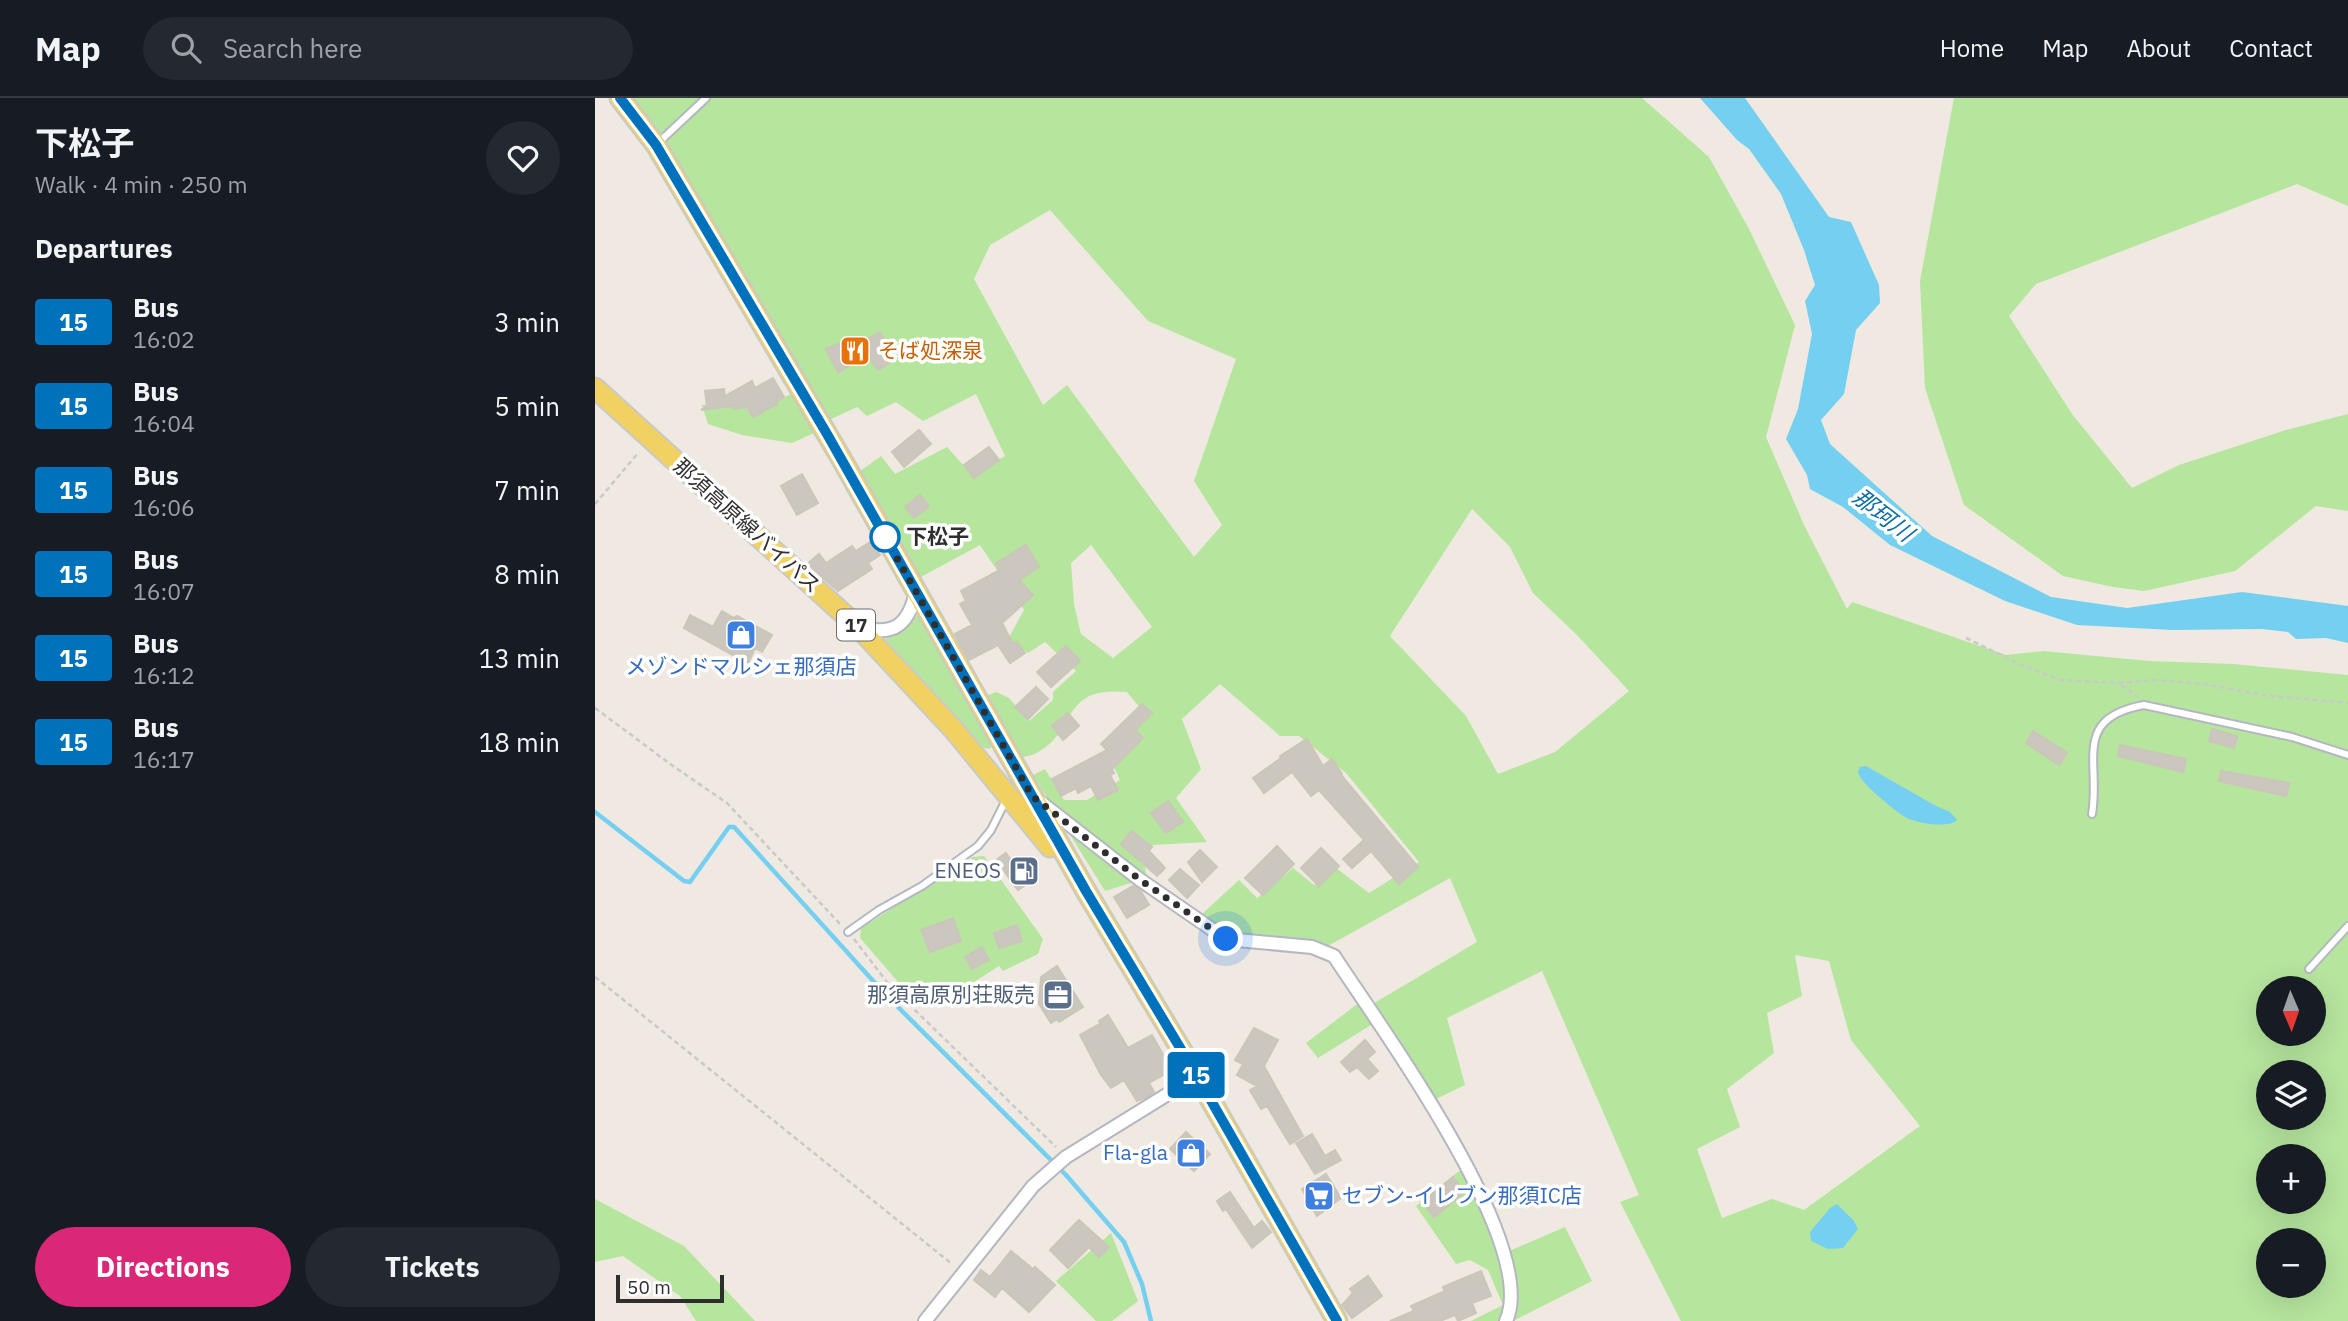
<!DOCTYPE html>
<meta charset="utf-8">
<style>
body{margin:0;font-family:"IBM Plex Sans","Noto Sans JP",sans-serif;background:#242831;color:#f1f3f6;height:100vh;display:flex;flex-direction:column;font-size:26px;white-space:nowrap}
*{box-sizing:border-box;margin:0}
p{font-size:23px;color:#9ea1a6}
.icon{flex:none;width:38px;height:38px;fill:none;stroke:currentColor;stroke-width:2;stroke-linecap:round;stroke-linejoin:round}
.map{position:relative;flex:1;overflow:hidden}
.side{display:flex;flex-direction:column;background:#171b24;width:595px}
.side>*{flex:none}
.badge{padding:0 14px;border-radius:5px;font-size:24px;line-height:46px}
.needle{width:46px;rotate:178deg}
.buttons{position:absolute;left:1661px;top:878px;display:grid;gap:14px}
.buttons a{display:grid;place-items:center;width:70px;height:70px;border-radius:50%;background:#171b24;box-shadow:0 7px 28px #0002;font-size:35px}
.scale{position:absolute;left:21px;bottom:18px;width:108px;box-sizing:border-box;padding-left:7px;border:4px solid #2e2e2e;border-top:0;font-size:19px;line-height:24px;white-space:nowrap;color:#2e2e2e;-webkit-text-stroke:5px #fff;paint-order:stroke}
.you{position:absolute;width:35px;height:35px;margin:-18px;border:5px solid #fff;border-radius:50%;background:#1a73e8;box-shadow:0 0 0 10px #1a73e833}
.map>.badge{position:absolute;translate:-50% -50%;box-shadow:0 0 0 4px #fff}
h2{padding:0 35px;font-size:26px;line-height:63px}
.round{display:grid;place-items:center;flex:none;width:74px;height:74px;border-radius:37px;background:#242831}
.overview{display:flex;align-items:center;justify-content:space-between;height:119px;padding:0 35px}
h1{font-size:33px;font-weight:700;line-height:52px}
.action{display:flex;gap:14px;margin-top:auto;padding:14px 35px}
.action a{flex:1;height:80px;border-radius:42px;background:#db2777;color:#fff;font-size:28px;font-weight:700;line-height:80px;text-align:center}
.action a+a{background:#242831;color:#f1f3f6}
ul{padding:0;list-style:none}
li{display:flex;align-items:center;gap:21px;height:84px;padding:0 35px}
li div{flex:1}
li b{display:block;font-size:26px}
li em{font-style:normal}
li .badge{min-width:77px;font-weight:700;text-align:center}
header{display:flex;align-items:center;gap:42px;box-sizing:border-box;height:98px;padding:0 35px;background:#171b24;border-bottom:2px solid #363941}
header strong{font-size:33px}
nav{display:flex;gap:38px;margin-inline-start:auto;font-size:24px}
.search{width:490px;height:63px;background:#242831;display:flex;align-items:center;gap:18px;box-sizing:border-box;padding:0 24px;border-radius:38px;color:#9ea1a6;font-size:26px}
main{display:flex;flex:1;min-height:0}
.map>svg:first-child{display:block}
.green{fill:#b6e59e;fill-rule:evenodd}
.water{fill:#75cff0}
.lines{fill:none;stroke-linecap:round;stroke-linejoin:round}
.stream{stroke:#75cff0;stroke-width:4.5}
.building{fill:#cbc7bf;stroke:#cbc5ba;stroke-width:2}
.lane-casing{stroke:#b4b7c1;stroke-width:10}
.street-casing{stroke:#b4b7c1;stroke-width:16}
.primary-casing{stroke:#c9c9c9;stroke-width:23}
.path{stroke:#c9c9c9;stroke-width:2.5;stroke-dasharray:5 3.5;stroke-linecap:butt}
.lane{stroke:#fff;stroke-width:6}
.street{stroke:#fff;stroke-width:12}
.primary{stroke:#f2d163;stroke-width:19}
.line-casing{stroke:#fff;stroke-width:16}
.line{stroke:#0072bc;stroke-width:10}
.walk{stroke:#2e2e2e;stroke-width:7;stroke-dasharray:0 12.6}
.stop-dot{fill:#fff;stroke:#0072bc;stroke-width:3.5}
.labels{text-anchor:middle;stroke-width:7;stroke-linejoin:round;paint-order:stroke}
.shield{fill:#fff;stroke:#6d6d6d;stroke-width:2}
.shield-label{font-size:19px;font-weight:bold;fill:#2e2e2e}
.food-label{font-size:21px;fill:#c56008;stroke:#fff;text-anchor:start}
.street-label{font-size:21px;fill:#2e2e2e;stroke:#fff}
.stop-label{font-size:21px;font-weight:bold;fill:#2e2e2e;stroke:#fff;text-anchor:start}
.shop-label{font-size:21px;fill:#366cbe;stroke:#fff}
.service-label{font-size:21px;fill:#4e5e75;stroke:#fff;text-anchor:end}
.water-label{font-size:23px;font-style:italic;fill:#0d6fa3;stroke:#fff}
</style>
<header>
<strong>Map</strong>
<div class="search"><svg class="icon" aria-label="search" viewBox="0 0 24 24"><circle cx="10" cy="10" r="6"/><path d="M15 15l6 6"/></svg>Search here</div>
<nav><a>Home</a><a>Map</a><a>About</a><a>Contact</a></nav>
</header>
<main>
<section class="side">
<div class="overview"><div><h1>下松子</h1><p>Walk · 4 min · 250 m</p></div><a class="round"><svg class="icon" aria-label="heart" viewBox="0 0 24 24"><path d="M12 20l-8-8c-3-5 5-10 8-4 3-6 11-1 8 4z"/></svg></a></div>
<h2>Departures</h2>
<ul>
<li><span class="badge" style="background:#0072bc;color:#fff">15</span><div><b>Bus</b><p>16:02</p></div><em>3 min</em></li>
<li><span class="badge" style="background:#0072bc;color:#fff">15</span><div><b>Bus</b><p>16:04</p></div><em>5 min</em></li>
<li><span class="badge" style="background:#0072bc;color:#fff">15</span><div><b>Bus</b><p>16:06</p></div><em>7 min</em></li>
<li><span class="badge" style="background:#0072bc;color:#fff">15</span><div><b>Bus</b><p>16:07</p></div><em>8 min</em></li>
<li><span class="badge" style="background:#0072bc;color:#fff">15</span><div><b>Bus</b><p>16:12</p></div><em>13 min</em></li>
<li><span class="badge" style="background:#0072bc;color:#fff">15</span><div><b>Bus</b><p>16:17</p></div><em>18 min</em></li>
</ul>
<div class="action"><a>Directions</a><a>Tickets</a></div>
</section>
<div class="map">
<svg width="1753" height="1223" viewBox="0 0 1753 1223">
<rect width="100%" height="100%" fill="#efe9e1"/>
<path class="green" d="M35 0H1047L1114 59 1154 131 1200 227 1171 339 1209 427 1252 511 1257 504 1411 557 1448 553 1554 563 1638 566 1753 577V1223H1086L1025 1104 1044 1097 947 873 852 920 870 987 841 1001 824 984 784 922 723 960 711 945 761 907H776L882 844 855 780 733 848 633 836 606 817 644 782 662 800 698 770 719 787 741 770 774 795 824 764 751 675 704 638H685L625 586 587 621 606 671 581 700 612 744 558 747 548 759 552 780 510 793 438 677 450 671 469 702H492L525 682 517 665 551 617 532 594C464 588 484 632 443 654 439 657 433 658 428 659L391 598 401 594 414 600 434 623 458 602V594L481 573 450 544 433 555 413 541 429 512 385 447 324 480 264 374 286 358 300 376 352 349 377 377 410 358 381 296 328 323 301 304 272 318 262 309 234 322 219 335 197 345 147 337 113 326 107 307C144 305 181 313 211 285L126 137 49 17ZM455 112 553 223 641 261 599 383 627 427 599 459 472 287 448 307 379 181 395 147ZM877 411 915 449 938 495 982 537 1034 593 960 654 903 676 871 618 795 538ZM496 447 557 529 518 560 486 536 479 506 476 465ZM1200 857 1234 863 1256 942 1325 1028 1209 1112 1177 1101 1127 1120 1102 1051 1145 1029 1132 991 1179 955 1172 915 1207 898ZM1673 891H1718V936H1673ZM1673 975H1718V1020H1673ZM1673 1059H1718V1104H1673ZM1673 1143H1718V1188H1673Z
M1359 0H1753V108L1702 86 1441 186 1414 218 1477 316 1537 390 1584 367 1691 332 1753 316V413L1721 408 1640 473 1549 493 1518 489 1468 478 1369 407 1330 290 1325 183Z
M323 516 398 643 395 651 389 650 290 541 308 534Z
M389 758 448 841 443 856 408 873 404 868 340 909 323 907 265 840 266 830 378 759Z
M868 1070 905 1157 970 1129 997 1183 918 1223H876L908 1207 893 1172 875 1162 861 1166 821 1108Z
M0 1101 89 1148 160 1223H101L85 1198 28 1158 0 1164Z
M516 1135 543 1203 517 1223H501L461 1183Z"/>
<path class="water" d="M1105 0H1150L1234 119 1256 124 1284 187 1285 205 1261 232 1249 296 1226 322 1235 346 1337 438 1456 499 1532 510 1647 494 1753 508V545L1731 540 1701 541 1693 534 1667 531 1577 532 1482 527 1410 503 1295 447 1248 409 1215 391 1212 377 1191 341 1203 311 1217 236 1210 203 1220 187 1209 152 1186 96 1154 51 1142 42Z
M1271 668 1341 708 1355 714 1362 722C1353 731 1321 725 1310 719 1299 712 1265 685 1263 674L1265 669Z
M1242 1106 1259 1123 1263 1131 1248 1150 1233 1151 1216 1143 1215 1134 1235 1110Z"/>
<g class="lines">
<path class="stream" d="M0 714 89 783 95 784 134 729H139L289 895 471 1077 529 1144 547 1186 556 1223"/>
</g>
<path class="building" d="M285 234 293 250 287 254 294 265 283 272 273 258 243 274 231 251 258 240 261 247Z
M178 280 189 299 181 304 182 306 158 319 152 309 138 311V308L106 312 112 308 110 293 129 291 130 298 157 283 160 290Z
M324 332 336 346 309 369 297 354Z
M394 349 404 362 379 380 369 367Z
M207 376 223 405 202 417 186 388Z
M325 397 334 408 319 420 310 409Z
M277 443 285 457 273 465 277 471 243 493 212 466 224 456 231 465 257 448 261 453Z
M431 447 444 469 424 482 438 497 407 525 418 546 422 544 430 555 415 565 403 547 374 562 360 536 377 527 365 506 371 503 366 493 405 472 401 465Z
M127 513 139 520 142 518 177 537 167 554 160 550 152 568 139 562 141 559 89 530 95 517 118 529Z
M471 548 485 563 456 589 442 574Z
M441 589 453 601 433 621 420 609Z
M547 606 557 615 540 632 548 640 517 671 519 675 515 677 523 692 503 702 496 688 483 695 481 690 466 698 457 681 512 652 506 646Z
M473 615 484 628 468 642 457 628Z
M1617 631 1642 638 1639 650 1614 643Z
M1438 633 1472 655 1464 667 1431 645Z
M712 641 728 668 737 661 747 676 746 677 823 769 804 786 776 753 757 770 748 761 769 742 724 692 716 698 697 674 669 695 658 680 686 660 685 658Z
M1525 647 1591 661 1588 674 1523 658Z
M1626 673 1694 685 1691 698 1624 683Z
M573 703 588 724 571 735 556 715Z
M537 733 557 749 554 753 570 770 562 778 526 746Z
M682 748 699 766 668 797 650 780Z
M726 750 744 768 724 788 706 770Z
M605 752 622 769 607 784 593 764Z
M411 755 433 785 423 792 401 762Z
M585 771 604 787 592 800 574 782Z
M538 788 545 792 554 807 532 820 519 799Z
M358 820 366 843 335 854 326 832Z
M422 827 427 843 404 850 399 835Z
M387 849 394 862 377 871 370 859Z
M462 868 488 909 464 924 462 921 456 925 444 906 446 879Z
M513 917 533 950 557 937 577 972 554 985 559 994 550 1000 542 1003 529 982 516 990 506 977 485 937 505 926 504 923Z
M659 930 683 942 669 968 708 1038 695 1046 672 1008 666 1011 655 992 662 988 642 977 648 966 640 962Z
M770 942 780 954 772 961 783 973 774 981 762 969 755 974 746 964Z
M591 1034 615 1056 599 1073 575 1051Z
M717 1036 730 1058 740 1052 746 1062 720 1076 701 1045Z
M731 1076 746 1100 722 1118 707 1091Z
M858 1079 870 1094 839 1119 827 1104Z
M635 1094 659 1130 667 1123 676 1134 657 1150 631 1111 628 1113 622 1103Z
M484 1122 514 1149 504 1159 494 1149 473 1170 455 1152Z
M416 1153 438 1171 440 1169 460 1187 434 1214 407 1190 400 1199 379 1182 386 1172 395 1179Z
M886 1173 896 1198 877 1205 881 1215 863 1223 860 1217 845 1223H795L819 1213 816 1208 850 1193 848 1189Z
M773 1178 787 1198 757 1220 747 1207 758 1195 755 1191Z"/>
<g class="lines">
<g class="lane-casing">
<path id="lane" d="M62 46 111 0
M1497 716C1506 665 1476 620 1549 607L1697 639 1753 657
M253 834 284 812 327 788 383 748 396 732 411 702
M1714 871 1753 828"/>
</g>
<g class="street-casing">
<path id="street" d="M267 530C300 538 313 526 321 495
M444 703 544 781 631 841 717 849 739 858C783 926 946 1147 911 1223
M330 1223 438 1088 471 1059 602 978"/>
</g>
<g class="primary-casing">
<path id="primary" d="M25 0 61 47 246 360 491 793 602 978 742 1223
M0 290 264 530 359 632 455 749"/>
</g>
<path class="path" d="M0 406 44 354
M1371 540 1429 568 1466 582 1524 585 1561 582 1609 586 1668 597 1753 605
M1526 587 1543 599
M0 610 78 668 132 705 245 826
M259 841 295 888 461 1049
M0 879 357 1166"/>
<use href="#lane" class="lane"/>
<use href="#street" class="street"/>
<use href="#primary" class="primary"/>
</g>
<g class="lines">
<g class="line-casing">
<path id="line" d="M25 0 61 47 232 336 491 793 602 978 742 1223"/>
</g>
<use href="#line" class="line"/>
<path class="walk" d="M290 439 437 698 544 781 631 841"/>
</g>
<defs>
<g id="restaurant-square" transform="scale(1.575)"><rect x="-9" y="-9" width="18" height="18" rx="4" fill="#e8710a" stroke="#fff"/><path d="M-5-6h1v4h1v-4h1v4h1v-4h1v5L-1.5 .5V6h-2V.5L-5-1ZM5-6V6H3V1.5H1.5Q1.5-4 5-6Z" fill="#fff"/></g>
<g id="shop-square" transform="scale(1.575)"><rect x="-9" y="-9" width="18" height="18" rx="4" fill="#3f7fe0" stroke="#fff"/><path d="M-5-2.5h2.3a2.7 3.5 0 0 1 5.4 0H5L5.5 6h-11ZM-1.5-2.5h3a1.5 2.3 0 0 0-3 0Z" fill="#fff"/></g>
<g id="fuel-square" transform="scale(1.575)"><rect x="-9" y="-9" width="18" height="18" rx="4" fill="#5c6f8a" stroke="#fff"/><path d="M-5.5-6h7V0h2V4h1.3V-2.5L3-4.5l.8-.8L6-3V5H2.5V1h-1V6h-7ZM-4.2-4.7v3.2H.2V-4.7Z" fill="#fff"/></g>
<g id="office-square" transform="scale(1.575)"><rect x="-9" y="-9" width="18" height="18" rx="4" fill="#5c6f8a" stroke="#fff"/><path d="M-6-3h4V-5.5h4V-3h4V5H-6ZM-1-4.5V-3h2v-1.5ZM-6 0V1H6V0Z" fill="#fff"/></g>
<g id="supermarket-square" transform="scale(1.575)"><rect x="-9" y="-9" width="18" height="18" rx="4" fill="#3f7fe0" stroke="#fff"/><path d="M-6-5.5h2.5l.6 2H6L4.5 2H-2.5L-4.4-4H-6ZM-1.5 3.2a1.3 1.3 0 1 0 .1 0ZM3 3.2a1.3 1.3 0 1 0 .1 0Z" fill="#fff"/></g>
</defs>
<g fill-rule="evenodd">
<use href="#restaurant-square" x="260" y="253"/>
<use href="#shop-square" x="146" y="537"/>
<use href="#fuel-square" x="429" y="773"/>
<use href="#office-square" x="463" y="897"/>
<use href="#shop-square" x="596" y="1055"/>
<use href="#supermarket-square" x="724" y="1098"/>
</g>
<circle class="stop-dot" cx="290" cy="439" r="14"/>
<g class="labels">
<rect class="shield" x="242" y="511.5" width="38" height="31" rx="5"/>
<g class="shield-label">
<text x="261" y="534">17</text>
</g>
<g class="food-label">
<text x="283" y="260">そば処深泉</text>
</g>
<g class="street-label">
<text transform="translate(152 428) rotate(42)" y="7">那須高原線バイパス</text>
</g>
<g class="stop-label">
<text x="311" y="446">下松子</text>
</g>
<g class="shop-label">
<text x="146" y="576">メゾンドマルシェ那須店</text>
<text x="573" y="1062" text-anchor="end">Fla-gla</text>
<text x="747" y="1105" text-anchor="start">セブン-イレブン那須IC店</text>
</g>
<g class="service-label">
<text x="406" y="780">ENEOS</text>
<text x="440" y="904">那須高原別荘販売</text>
</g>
<g class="water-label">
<text transform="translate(1288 417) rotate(38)" y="8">那珂川</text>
</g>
</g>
</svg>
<div class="buttons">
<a><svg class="needle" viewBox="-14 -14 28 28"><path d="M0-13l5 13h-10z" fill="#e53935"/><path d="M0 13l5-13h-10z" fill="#9ea1a6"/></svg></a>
<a><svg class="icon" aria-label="layers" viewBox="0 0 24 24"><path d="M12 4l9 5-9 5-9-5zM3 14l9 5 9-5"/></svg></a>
<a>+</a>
<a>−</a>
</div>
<div class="scale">50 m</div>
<div class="you" style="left:631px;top:841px"></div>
<b class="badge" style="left:601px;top:977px;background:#0072bc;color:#fff">15</b>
</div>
</main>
